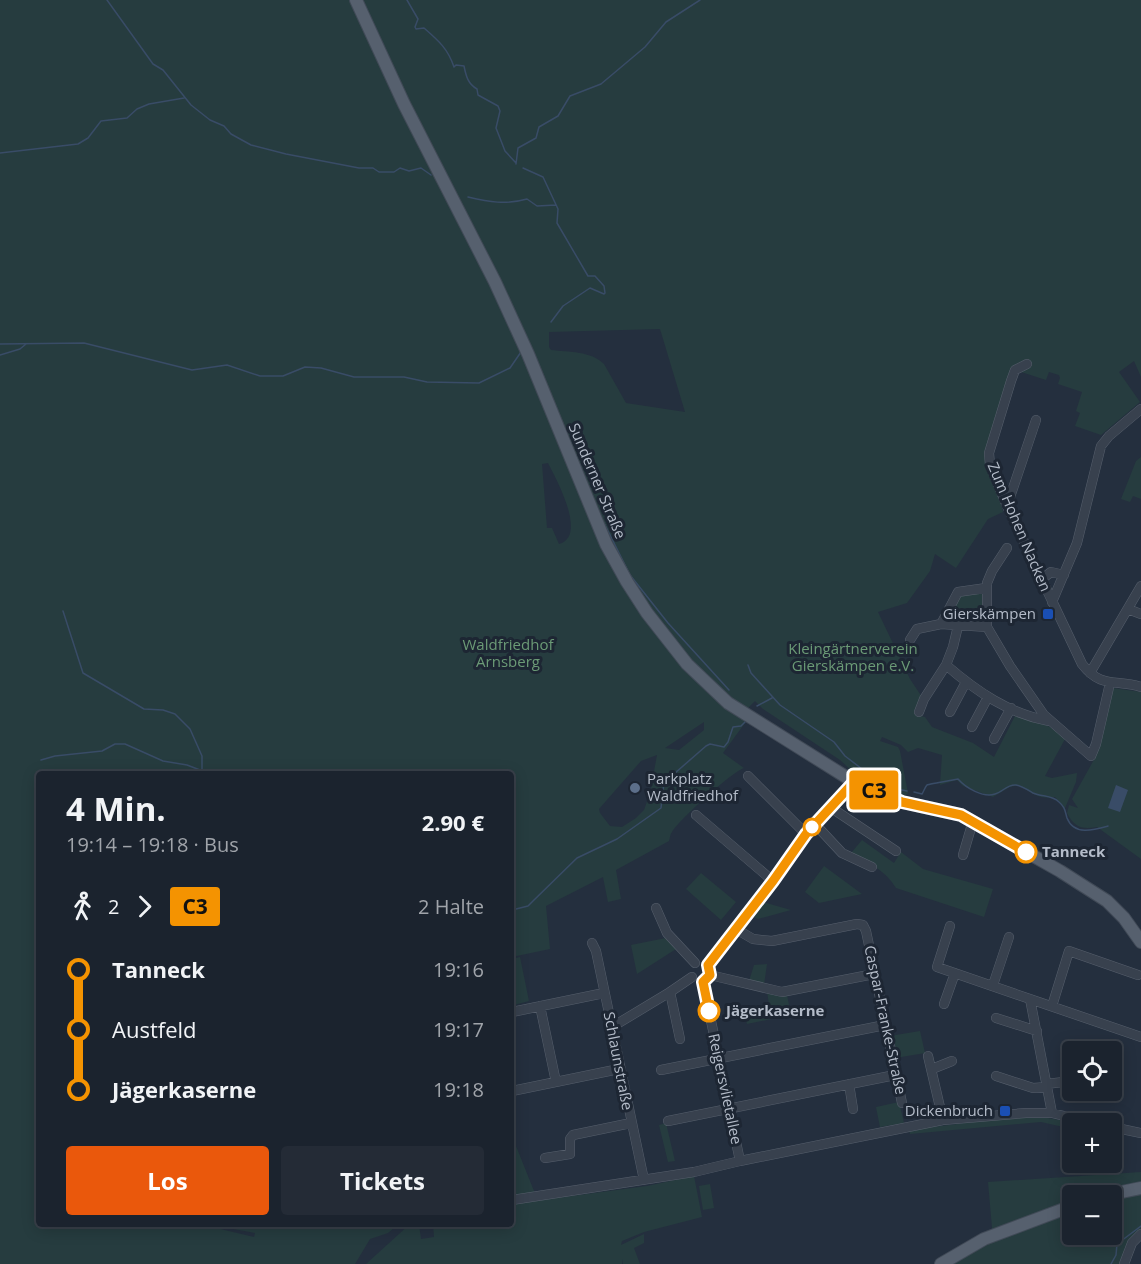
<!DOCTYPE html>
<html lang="de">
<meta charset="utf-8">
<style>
body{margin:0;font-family:"Open Sans",sans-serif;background:#242b36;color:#f1f3f6;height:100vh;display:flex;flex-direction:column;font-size:22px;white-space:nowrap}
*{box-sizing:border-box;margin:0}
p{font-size:20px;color:#a0a4aa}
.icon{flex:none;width:33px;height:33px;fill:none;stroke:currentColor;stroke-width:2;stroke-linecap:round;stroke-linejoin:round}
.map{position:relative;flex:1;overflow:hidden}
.panel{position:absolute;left:36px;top:771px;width:478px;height:456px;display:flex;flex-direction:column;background:#1b232e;border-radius:6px;box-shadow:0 3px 15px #0003,0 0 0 2px #39404a}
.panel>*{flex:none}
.badge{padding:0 12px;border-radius:4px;font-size:21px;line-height:39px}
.buttons{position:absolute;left:1062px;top:1041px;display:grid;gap:12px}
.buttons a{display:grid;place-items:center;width:60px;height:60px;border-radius:6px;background:#1b232e;box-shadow:0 3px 15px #0003,0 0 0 2px #39404a;font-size:30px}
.map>.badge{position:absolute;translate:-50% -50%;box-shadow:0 0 0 3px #fff}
.legs{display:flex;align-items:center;gap:9px;height:66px;padding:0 30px;font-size:20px}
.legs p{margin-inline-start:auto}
.summary{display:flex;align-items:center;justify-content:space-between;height:102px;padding:0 30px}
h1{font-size:33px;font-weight:700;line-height:45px}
.button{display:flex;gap:12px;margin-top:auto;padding:12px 30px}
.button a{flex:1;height:69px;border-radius:6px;background:#ea580c;color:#fff;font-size:24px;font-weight:700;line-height:69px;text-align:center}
.button a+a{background:#242b36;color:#f1f3f6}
ul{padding:0 30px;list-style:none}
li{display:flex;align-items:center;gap:21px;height:60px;font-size:22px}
li i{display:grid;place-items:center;width:9px;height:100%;margin:0 8px;background:currentColor}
li i::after{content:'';width:15px;height:15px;margin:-8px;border:4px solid;border-radius:50%;background:#1b232e}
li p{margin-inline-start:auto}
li:first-child i{background:linear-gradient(#0000 50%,currentColor 0)}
li:last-child i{background:linear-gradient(currentColor 50%,#0000 0)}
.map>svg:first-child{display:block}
.green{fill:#263c3f;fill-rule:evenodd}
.water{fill:#394c67}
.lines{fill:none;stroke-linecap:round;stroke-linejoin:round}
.stream{stroke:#394c67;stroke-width:1.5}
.minor-casing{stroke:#565f6c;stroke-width:10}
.major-casing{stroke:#414a57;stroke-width:14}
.minor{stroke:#38414e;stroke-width:9}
.major{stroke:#56606e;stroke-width:12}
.line-1-casing{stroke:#fff;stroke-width:14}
.line-1{stroke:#f49301;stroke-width:9}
.transit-dot{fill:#1a4fb4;stroke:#1d2633;stroke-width:2}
.service-dot{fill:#5c6f8a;stroke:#1d2633;stroke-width:2}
.stop-1-dot{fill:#fff;stroke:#f49301;stroke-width:3}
.labels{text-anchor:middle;stroke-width:6;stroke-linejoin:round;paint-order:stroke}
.street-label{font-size:15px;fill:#b4bcc9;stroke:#1d2633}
.poi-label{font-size:15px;fill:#b4bcc9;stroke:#1d2633;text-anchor:end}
.park-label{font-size:15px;fill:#6b9a76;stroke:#1d2633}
.stop-label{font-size:15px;font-weight:bold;fill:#b4bcc9;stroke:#1d2633;text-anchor:start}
</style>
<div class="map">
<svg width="1141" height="1264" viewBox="0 0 1141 1264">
<rect width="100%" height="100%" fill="#242f3e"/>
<path class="green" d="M0 0H1141V377L1134 361 1119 372 1140 402 1101 435 1075 426 1080 413 1076 411 1082 392 1058 384 1060 378 1059 375 1049 372 1046 380 1018 371 990 458 1003 512 988 519 956 568 935 554 930 571 907 603 878 612 910 679 922 697 916 715 925 717 932 727 973 743 994 757 1017 712 1052 728 1065 739 1045 776 1052 778 1077 773 1076 782 1065 808 1055 797C1040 800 1031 793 1019 785L1010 787 993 797 963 786 957 780 940 785 942 755 918 748 908 752 901 745 882 737 880 741 898 747 900 751 908 793 903 798 857 776 840 760 763 709 755 701 748 708 745 723 723 753 744 768C732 772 680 819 672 832 670 834 670 838 669 841L616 870 621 899 608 902 603 877 546 906 550 949 512 957V774H39V1224H141L212 1227 254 1237 255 1233 212 1225 181 1224H399L388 1233 370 1239 355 1264H0ZM660 329 685 412 626 403 604 364C591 351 569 352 551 350L549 347V332ZM548 463C556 479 588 536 559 544L552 528H547L542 464ZM704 722V730L679 750 665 748ZM657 755 650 793 644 810 636 818 622 827 610 826 600 813 599 809 641 761Z
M1141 457V499L1133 496 1130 502 1121 499 1136 461Z
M981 592C985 601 985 619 977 625L974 620 951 618 953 623 947 622 957 595Z
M1113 688 1141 692V859L1097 827C1082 830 1074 827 1067 813L1069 805 1078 808 1072 799 1096 756Z
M862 840 894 863 901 852 923 869 993 889 984 917 896 888C885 870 869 863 851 853Z
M824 866 862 894 819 903 805 892Z
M701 873 736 902 721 920 686 889Z
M763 902 791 910 758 919 753 917Z
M666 938 676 949 637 974 631 945Z
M520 957 529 1001 514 1005 512 996V959Z
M767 964 764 985 749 981 754 965Z
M767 991 787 995 791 1015 747 1024 744 1011 769 1005Z
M920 1031 925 1053 895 1058 890 1036Z
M899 1102 904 1123 880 1127 876 1107Z
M1041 1117 1077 1123 1072 1124V1129L1041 1122 910 1134 909 1130 1005 1118Z
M666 1123 675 1161 668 1162 659 1125Z
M512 1136 536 1196 512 1199Z
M1141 1172V1231L1122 1264H951L993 1239 988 1182ZM1072 1196H1112V1234H1072Z
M694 1176 702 1217 644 1232 622 1241 621 1245 644 1234V1243L634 1248 640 1264H623L622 1259V1264H366L410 1224H419L421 1239 434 1237 433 1224H512V1204L647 1186Z
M710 1184 714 1208 703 1210 699 1186Z"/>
<path class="water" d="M1116 785 1128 790 1120 812 1108 808Z"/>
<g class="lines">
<path class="stream" d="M107 0 153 64 163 70 191 105 210 120 224 126 231 134 251 145 286 154 359 168H373L379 172H394L400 168 409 171 421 168 431 175
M407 0 418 19 415 27 416 29 424 28C439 41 448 49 454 67L456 65 464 66C466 76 468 84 477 89L478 95 498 106 500 111 496 128 505 151 516 163
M0 153 78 144 88 138 101 121 127 118 137 109 149 104 184 98
M516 164 518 148 536 138 539 127 558 116 570 96 601 84 645 47 666 22 700 0
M523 168 543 177 558 209 557 223 588 276H595L604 286 605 293 604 294 590 288 563 306 551 322
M468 197C489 202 506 205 527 199L537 206 556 205
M0 344 84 343 192 370 227 365 260 376H283L305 367 321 368 354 377H404L427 382 479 383 510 368 521 352
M0 355 20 349 26 344
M604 523 630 575 668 623 729 690
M63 611 83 673 144 709 163 710 175 714 190 729 202 756V774
M748 665 751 673 780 705 834 742 845 756 866 772 888 787 907 791
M757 706 772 698
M41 760 55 756 102 751 115 744H125L163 761 187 765 200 770
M667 780 706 746 710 744 724 747 728 742 733 727 741 726 746 721
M914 792 922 794C924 791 925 787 927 785 929 784 953 780 958 779 966 788 983 798 995 794 1003 792 1007 784 1016 785 1022 786 1028 790 1033 793 1042 797 1052 795 1059 802 1065 807 1065 811 1067 818 1074 836 1094 830 1108 826
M512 910 528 906 533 901 577 858 617 839 661 808 664 782 666 781
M1111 1264 1116 1255 1117 1244 1141 1226"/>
<g class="minor-casing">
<path id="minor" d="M1027 364 1015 370 1011 381 989 453 990 465 1007 506 1082 664C1101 689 1116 679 1141 687
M1007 506 1036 420
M1007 548 992 571 987 583V627L1010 666 1044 715 1091 756 1096 744 1110 683
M1042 579 1051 572 1064 575
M1052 602 1077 543 1101 446 1109 436 1141 409
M1128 609 1141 614
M941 624 958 592 986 588
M910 640 917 629 941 624 987 627
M946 665 953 647 958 626
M1090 673 1141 586
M919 712 924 699 946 665C976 691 1009 714 1049 721
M950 712 966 682
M972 727 988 697
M994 739 1011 708
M748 776 806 834
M830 807 896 851
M696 815 773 881
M815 824 842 853 872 867
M963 855 973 821
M656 908 667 933 695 963
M950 926 937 967 1030 999 1052 1113
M736 929 753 939 772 941 857 924 863 925 866 931 902 1103
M592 943 596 951 644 1180
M708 965 773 881 806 834 854 782
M710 975 782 992 874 974
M703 982 740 1161
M993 985 1009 937
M670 992 680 1039
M1030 999 1141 1037
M944 1004 955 973
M540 1006 556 1082
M1052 1006 1069 951 1138 975
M512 1012 604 993
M996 1018 1037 1031
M612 1027 670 992 692 977
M928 1056 943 1120
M932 1069 952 1061
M661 1070 885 1025
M996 1076 1033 1088 1047 1087
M849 1084 853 1109
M1046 1084 1072 1081
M512 1091 619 1069
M668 1121 895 1075
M1112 1127 1141 1133
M545 1158 570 1154V1139L573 1135 631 1123
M512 1200 694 1172 740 1161 943 1120 1026 1113H1052L1097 1124
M1124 1264 1132 1243 1141 1234"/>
</g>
<g class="major-casing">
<path id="major" d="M356 0 404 104 495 282 528 354 606 544 627 582 647 613 687 664 728 703 854 782 902 802 961 815 1060 871 1107 901 1124 918 1141 942
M1102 1196 1141 1188
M941 1264 984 1239 1072 1206"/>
</g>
<use href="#minor" class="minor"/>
<use href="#major" class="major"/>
</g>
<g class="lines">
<g class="line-1-casing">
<path id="line-1" d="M709 1011 703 982 710 975 708 965 773 881 806 834 854 782 902 802 961 815 1026 852"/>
</g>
<use href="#line-1" class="line-1"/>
</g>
<g class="transit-dot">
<rect x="1042" y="608" width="12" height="12" rx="3"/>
<rect x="999" y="1105" width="12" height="12" rx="3"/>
</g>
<circle class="service-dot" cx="635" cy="788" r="6"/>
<g class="stop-1-dot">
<circle cx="812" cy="827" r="8"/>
<circle cx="1026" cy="852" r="10"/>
<circle cx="709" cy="1011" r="10"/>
</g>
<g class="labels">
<g class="street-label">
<text transform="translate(597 481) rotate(67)" y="5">Sunderner Straße</text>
<text transform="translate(1019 527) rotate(67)" y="5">Zum Hohen Nacken</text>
<text transform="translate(885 1020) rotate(78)" y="5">Caspar-Franke-Straße</text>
<text transform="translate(618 1061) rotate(79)" y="5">Schlaunstraße</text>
<text transform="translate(725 1089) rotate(78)" y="5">Reigersvlietallee</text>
</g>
<g class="poi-label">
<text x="1036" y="619">Gierskämpen</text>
<text x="647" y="784" text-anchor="start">Parkplatz<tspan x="647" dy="17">Waldfriedhof</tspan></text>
<text x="993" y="1116">Dickenbruch</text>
</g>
<g class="park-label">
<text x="508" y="650">Waldfriedhof<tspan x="508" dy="17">Arnsberg</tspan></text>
<text x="853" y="654">Kleingärtnerverein<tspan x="853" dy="17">Gierskämpen e.V.</tspan></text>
</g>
<g class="stop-label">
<text x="1042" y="857">Tanneck</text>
<text x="726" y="1016">Jägerkaserne</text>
</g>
</g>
</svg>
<div class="buttons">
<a><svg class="icon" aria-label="locate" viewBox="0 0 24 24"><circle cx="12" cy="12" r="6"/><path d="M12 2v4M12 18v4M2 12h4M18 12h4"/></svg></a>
<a>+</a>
<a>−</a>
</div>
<b class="badge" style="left:874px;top:790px;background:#f49301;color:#111">C3</b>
<section class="panel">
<div class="summary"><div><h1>4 Min.</h1><p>19:14 – 19:18 · Bus</p></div><b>2.90 €</b></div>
<div class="legs"><svg class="icon" aria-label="walk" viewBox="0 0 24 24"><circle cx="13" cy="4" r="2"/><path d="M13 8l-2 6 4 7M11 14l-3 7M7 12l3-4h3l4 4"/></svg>2<svg class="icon" aria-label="forward" viewBox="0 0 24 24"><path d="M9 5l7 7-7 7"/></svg><b class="badge" style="background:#f49301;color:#111">C3</b><p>2 Halte</p></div>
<ul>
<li><i style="color:#f49301"></i><b>Tanneck</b><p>19:16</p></li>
<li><i style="color:#f49301"></i><span>Austfeld</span><p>19:17</p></li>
<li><i style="color:#f49301"></i><b>Jägerkaserne</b><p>19:18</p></li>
</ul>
<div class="button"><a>Los</a><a>Tickets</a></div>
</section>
</div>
